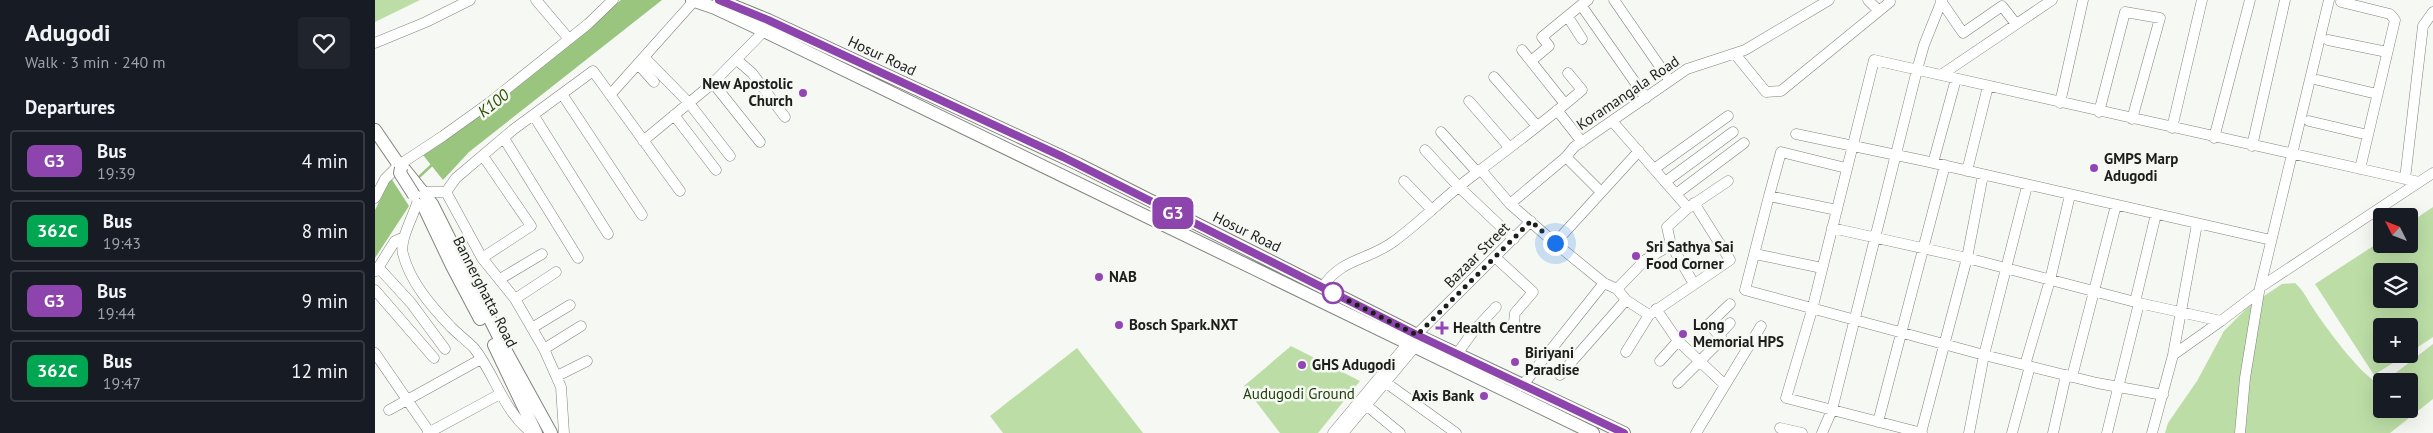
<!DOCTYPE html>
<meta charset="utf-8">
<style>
body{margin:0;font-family:"PT Sans",sans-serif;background:#20242c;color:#f1f3f6;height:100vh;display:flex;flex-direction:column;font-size:19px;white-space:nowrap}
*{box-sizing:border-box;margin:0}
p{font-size:16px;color:#9ea1a6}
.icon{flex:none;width:28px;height:28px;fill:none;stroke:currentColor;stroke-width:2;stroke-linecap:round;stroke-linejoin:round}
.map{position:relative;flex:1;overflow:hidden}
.sheet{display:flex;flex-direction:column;background:#171b24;width:375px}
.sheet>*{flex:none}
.badge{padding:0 10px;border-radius:8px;font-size:18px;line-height:32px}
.needle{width:32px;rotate:312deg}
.buttons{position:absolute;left:1998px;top:208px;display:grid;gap:10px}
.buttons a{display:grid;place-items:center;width:45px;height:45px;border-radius:5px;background:#171b24;box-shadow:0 5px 20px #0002;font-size:25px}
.you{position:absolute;width:25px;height:25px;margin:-12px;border:4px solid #fff;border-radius:50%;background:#1a73e8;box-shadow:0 0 0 8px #1a73e833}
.map>.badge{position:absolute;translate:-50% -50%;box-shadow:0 0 0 2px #fff}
h2{padding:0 25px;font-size:19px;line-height:45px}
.round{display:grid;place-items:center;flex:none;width:52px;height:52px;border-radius:5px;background:#20242c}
.overview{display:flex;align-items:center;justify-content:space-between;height:85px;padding:0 25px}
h1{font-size:24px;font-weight:700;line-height:38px}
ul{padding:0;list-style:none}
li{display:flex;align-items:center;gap:15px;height:62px;margin:0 10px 8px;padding:0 15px;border:2px solid #363941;border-radius:5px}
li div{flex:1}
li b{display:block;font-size:19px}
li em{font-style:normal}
li .badge{min-width:55px;font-weight:700;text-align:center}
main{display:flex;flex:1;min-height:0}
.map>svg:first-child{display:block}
.green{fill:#bcdea6;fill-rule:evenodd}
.water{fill:#9ac57e}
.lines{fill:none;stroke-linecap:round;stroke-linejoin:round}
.stream{stroke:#9ac57e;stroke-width:2.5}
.minor-casing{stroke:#81847f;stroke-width:11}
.major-casing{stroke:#81847f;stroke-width:14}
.minor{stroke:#fff;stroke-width:10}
.major{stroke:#fff;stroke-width:12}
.major-bridge-casing{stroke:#81847f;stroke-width:14;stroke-linecap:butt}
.major-bridge{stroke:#fff;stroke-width:12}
.line-casing{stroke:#fff;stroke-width:11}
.line{stroke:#8e44ad;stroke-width:8}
.walk{stroke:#1d1e1c;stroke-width:5;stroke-dasharray:0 9}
.poi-dot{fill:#9345b6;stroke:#f5f8f3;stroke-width:2}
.stop-dot{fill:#fff;stroke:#8e44ad;stroke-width:2.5}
.labels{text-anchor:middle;stroke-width:5;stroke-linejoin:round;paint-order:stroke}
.street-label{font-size:15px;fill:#1d1e1c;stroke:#f5f8f3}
.poi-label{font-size:15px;font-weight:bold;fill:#1d1e1c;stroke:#f5f8f3;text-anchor:start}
.park-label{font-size:15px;fill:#243f0c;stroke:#f5f8f3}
.water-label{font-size:16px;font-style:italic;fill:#284e00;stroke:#f5f8f3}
</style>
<main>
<section class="sheet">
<div class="overview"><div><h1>Adugodi</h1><p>Walk · 3 min · 240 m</p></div><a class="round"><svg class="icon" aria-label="heart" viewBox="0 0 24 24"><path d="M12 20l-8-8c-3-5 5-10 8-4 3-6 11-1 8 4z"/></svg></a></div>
<h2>Departures</h2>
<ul>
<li><span class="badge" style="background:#8e44ad;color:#fff">G3</span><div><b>Bus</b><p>19:39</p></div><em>4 min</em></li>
<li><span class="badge" style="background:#00a651;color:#fff">362C</span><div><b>Bus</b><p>19:43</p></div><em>8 min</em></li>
<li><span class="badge" style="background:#8e44ad;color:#fff">G3</span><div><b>Bus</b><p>19:44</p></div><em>9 min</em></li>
<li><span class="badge" style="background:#00a651;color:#fff">362C</span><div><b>Bus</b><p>19:47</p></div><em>12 min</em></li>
</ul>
</section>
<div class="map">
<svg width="2058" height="433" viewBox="0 0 2058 433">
<rect width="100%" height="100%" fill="#f5f8f3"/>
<path class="green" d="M0 0H45L0 22Z
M2058 207V337L2034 353V326H2006V354H2032L1999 375 1940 284 2006 241V244H2034V223ZM2006 271H2034V299H2006Z
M1920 283C1929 291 1932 299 1938 308 1951 328 1982 370 2001 382L2018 375 2058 344V399L2015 433H1790L1793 423 1822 381 1849 331 1874 306 1907 284ZM2006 381H2034V409H2006Z
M916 346 985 381 943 433H905L869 386Z
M702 348 768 433H628L615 416Z"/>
<path class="water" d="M246 0H287L94 152 68 180 48 155Z
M16 178 34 206 0 258V210Z"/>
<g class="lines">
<path class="stream" d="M43 178 59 163"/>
<g class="minor-casing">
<path id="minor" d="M161 0 194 39
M1213 0 1206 5 1271 98
M1239 0 1295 81
M1493 0 1504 11
M1566 1 1588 33 1627 6 1641 24
M1966 2 2015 14 2020 20 1985 169
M1193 17 1207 39
M1953 40 2012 52
M0 43 51 22 95 0
M1147 50 1190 104
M1360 54 1391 92 1406 91 1515 2
M269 57 314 103 355 156
M362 60 377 73 410 117
M1156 61 1174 46 1167 37 1206 5
M263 64 279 82
M1566 75 1677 0
M1119 77 1162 126
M1943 80 2002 94
M338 83 385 142
M187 94 267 215
M235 95 319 1
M1094 101 1134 147
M1685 103 1708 0
M1182 110 1207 142
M1724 112 1750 12 1785 18 1757 119
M299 115 341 170
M159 116 233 234
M1237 121 1313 208 1353 181
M1934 121 1993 135
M1797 128 1827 0
M1066 132 1102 172
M1421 134 1550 161 1896 240
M1839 138 1875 0
M130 140 203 258
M268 141 338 83 389 31
M1877 146 1910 0
M1050 150 1084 187 1139 239
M1191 157 1226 192
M1558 163 1581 79
M1279 169 1353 116
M1106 170 1135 204 1180 243 1229 283 1242 289 1251 300 1274 315
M1592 171 1613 86
M2030 179 2048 26 2058 12
M1029 181 1057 210
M1290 182 1358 132
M49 192H71
M71 192 81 178 139 129 218 71 305 191
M71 192 107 258 140 299 169 349 186 387 189 433
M1301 194 1369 143
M1394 196 1406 152 1471 168
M0 198 10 179 24 165 68 136 114 103 213 24 238 0
M42 203C38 217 24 241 28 254 35 282 57 307 76 327 84 335 92 341 99 348 121 376 128 411 157 433
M1135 204 1191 157 1199 147 1312 69 1370 50 1454 0
M1313 208 1292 227 1296 245 1319 284
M1462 210 1394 196 1370 290 1609 355 1722 383 1788 395
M1457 228 1592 258 1764 303 1846 321 1884 292
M1180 243 1264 151
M1380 254 1447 268
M107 258 156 226 108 156
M1121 258 1158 292 1140 313 1139 322
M3 267 36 303 70 349
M1 271 20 241 29 237
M125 279 167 254
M1887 286 2058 173
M947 288C966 258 992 261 1018 242 1047 221 1071 195 1100 174 1136 147 1173 119 1207 90L1193 73
M1242 289 1270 260 1296 245
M0 290 59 358
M140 299 181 272
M1760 302 1781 214
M1281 309 1303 341 1349 384
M157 328 195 305
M1344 335 1355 323
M169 349 206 326
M1251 352 1274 315 1355 260 1319 203
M0 353 55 433
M1082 354 1097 333 1121 307
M1798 355 1846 321
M1285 361 1303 341
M1650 365 1675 280 1695 195
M1185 375 1251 300
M182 376 212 361
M1697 377 1741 205
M1010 382 1081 433
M1303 383 1347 339 1334 324 1355 304
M1147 386 1229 283
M991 405 1025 433
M14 410 106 359
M1503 422 1570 165
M1405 428 1427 433
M53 433 125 394
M958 433 1033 343 1156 221
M968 433 1044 342
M1321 433 1386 326
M1447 433 1457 410 1542 70 1549 45 1567 0
M1546 433 1592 258 1608 175
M1547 433 1411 398 1437 310 1499 60 2044 182
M1594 433 1609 355 1652 186
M1637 433 1655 366
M1678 433 1691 375
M1732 433 1764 303
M1777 433 1798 355 1822 224
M1865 433 1870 378 1884 292 1954 0"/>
</g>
<g class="major-casing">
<path id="major" d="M317 0 340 8 389 31 1218 433
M344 0 393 20 703 164 1042 335 1249 433
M0 130 26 168 30 170 57 204 133 355 176 433
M48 205 77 266 105 319
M119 345 161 433"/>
</g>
<use href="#minor" class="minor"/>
<use href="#major" class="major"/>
<g class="major-bridge-casing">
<path id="major-bridge" d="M26 168 25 173 39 195"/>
</g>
<use href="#major-bridge" class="major-bridge"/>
</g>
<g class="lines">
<g class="line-casing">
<path id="line" d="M344 0 393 20 688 157 1042 335 1249 433"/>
</g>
<use href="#line" class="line"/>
<path class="walk" d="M958 293 1042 335 1156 221 1180 243"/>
</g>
<g class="poi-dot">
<circle cx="428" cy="93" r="5"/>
<circle cx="1719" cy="168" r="5"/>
<circle cx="1261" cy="256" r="5"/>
<circle cx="724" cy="277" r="5"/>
<circle cx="744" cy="325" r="5"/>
<path d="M1064.5 320.5h5v5h5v5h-5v5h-5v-5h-5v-5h5z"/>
<circle cx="1308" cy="334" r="5"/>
<circle cx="1140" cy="362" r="5"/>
<circle cx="927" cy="365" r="5"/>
<circle cx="1109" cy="396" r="5"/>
</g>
<circle class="stop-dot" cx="958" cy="293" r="10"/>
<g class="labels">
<g class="street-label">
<text transform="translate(507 56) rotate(25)" y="5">Hosur Road</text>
<text transform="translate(1253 93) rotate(-34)" y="5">Koramangala Road</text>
<text transform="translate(872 232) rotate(26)" y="5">Hosur Road</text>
<text transform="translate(1102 255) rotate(-45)" y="5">Bazaar Street</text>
<text transform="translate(110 292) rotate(63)" y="5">Bannerghatta Road</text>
</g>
<g class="poi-label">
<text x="418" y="89" text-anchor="end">New Apostolic<tspan x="418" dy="17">Church</tspan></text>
<text x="1729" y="164">GMPS Marp<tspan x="1729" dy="17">Adugodi</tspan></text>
<text x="1271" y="252">Sri Sathya Sai<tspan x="1271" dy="17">Food Corner</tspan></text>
<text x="734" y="282">NAB</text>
<text x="754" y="330">Bosch Spark.NXT</text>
<text x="1318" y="330">Long<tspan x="1318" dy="17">Memorial HPS</tspan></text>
<text x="1078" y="333">Health Centre</text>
<text x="1150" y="358">Biriyani<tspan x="1150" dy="17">Paradise</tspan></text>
<text x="937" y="370">GHS Adugodi</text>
<text x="1099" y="401" text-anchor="end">Axis Bank</text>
</g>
<g class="park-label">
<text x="924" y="399">Audugodi Ground</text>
</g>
<g class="water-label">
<text transform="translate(118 103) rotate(-38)" y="6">K100</text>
</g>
</g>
</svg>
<div class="buttons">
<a><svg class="needle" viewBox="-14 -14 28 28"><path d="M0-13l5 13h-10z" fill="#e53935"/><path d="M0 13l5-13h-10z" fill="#9ea1a6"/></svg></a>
<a><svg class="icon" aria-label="layers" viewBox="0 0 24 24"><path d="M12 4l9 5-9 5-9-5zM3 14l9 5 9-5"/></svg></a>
<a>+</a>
<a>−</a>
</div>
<div class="you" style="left:1180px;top:243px"></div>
<b class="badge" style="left:798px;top:213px;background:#8e44ad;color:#fff">G3</b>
</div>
</main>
